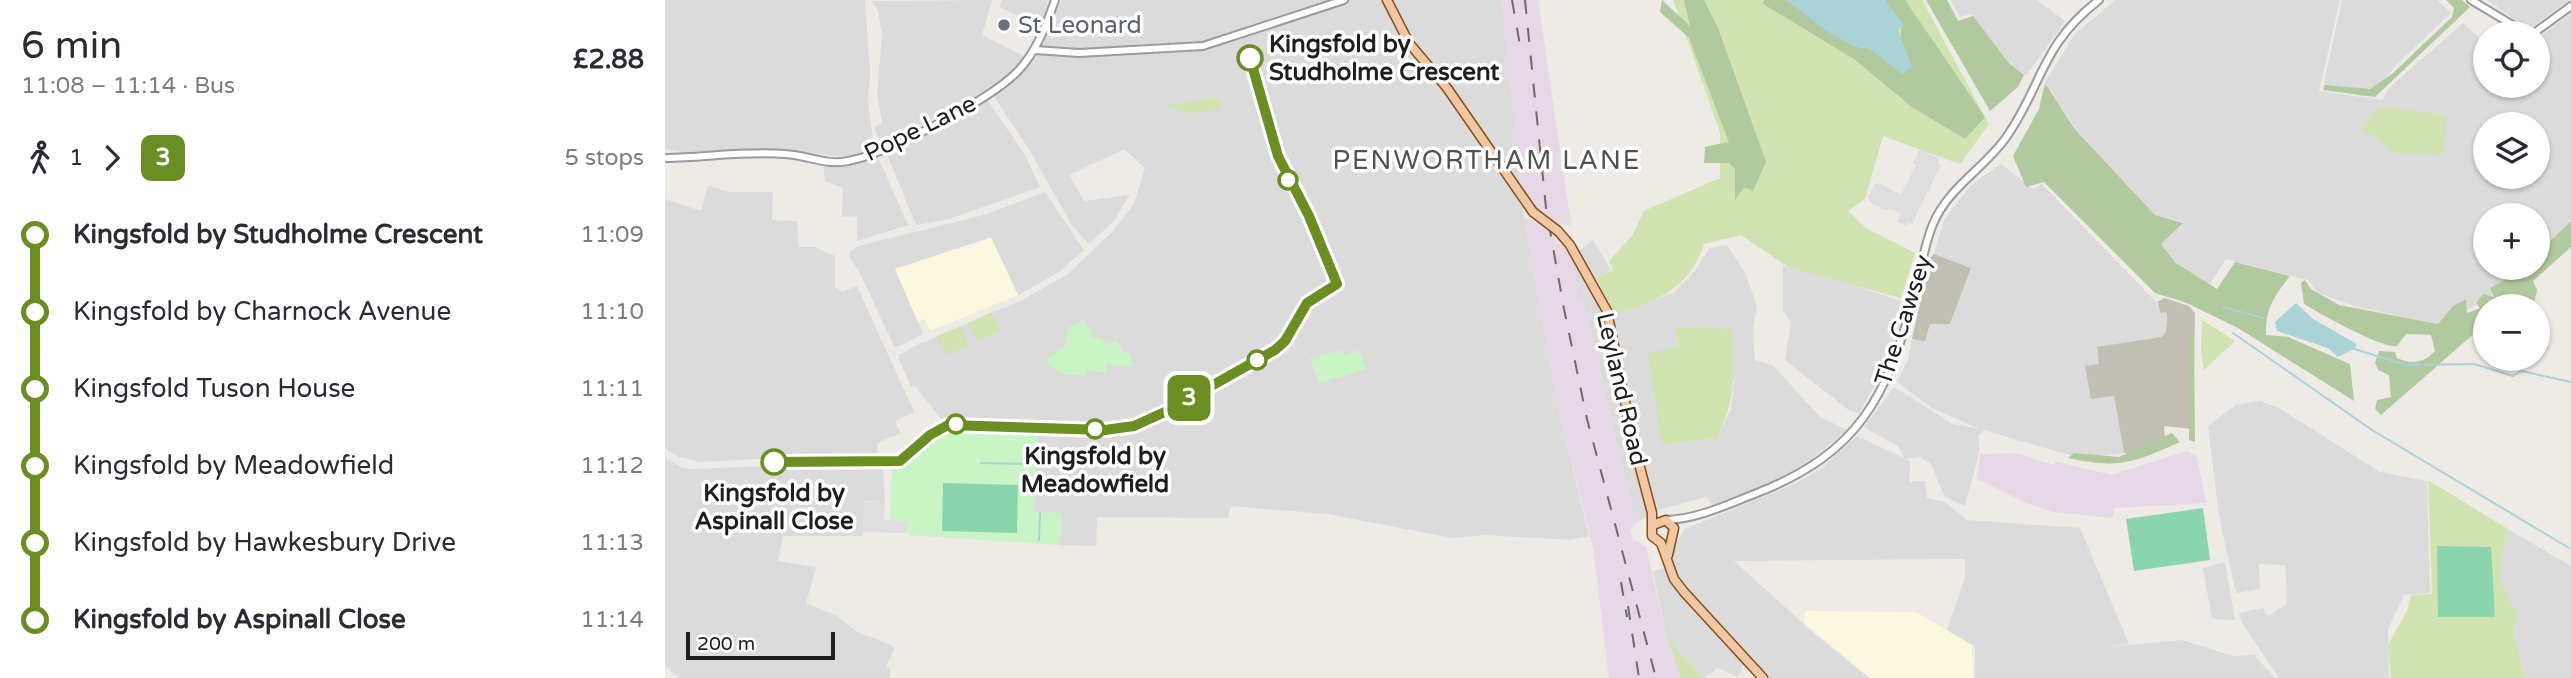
<!DOCTYPE html>
<meta charset="utf-8">
<style>
body{margin:0;font-family:"Varela Round",sans-serif;background:#f2f2f3;color:#2b2b33;height:100vh;display:flex;flex-direction:column;font-size:26px;white-space:nowrap}
*{box-sizing:border-box;margin:0}
p{font-size:23px;color:#7c7c81}
.icon{flex:none;width:38px;height:38px;fill:none;stroke:currentColor;stroke-width:2;stroke-linecap:round;stroke-linejoin:round}
.map{position:relative;flex:1;overflow:hidden}
.side{display:flex;flex-direction:column;background:#fff;width:665px}
.side>*{flex:none}
.badge{padding:0 14px;border-radius:10px;font-size:24px;line-height:46px}
.tools{position:absolute;left:1808px;top:21px;display:grid;gap:14px}
.tools a{display:grid;place-items:center;width:77px;height:77px;border-radius:50%;background:#fff;box-shadow:0 2px 5px #0004;font-size:35px}
.scale{position:absolute;left:21px;bottom:18px;width:149px;box-sizing:border-box;padding-left:7px;border:4px solid #1e1e1e;border-top:0;font-size:19px;line-height:24px;white-space:nowrap;color:#1e1e1e;-webkit-text-stroke:5px #fff;paint-order:stroke}
.map>.badge{position:absolute;translate:-50% -50%;box-shadow:0 0 0 4px #fff}
.legs{display:flex;align-items:center;gap:10px;height:77px;padding:0 21px;font-size:23px}
.legs p{margin-inline-start:auto}
.summary{display:flex;align-items:center;justify-content:space-between;height:119px;padding:0 21px}
h1{font-size:38px;font-weight:600;line-height:52px}
ul{padding:0 21px;list-style:none}
li{display:flex;align-items:center;gap:24px;height:77px;font-size:26px}
li i{display:grid;place-items:center;width:10px;height:100%;margin:0 9px;background:currentColor}
li i::after{content:'';width:18px;height:18px;margin:-9px;border:5px solid;border-radius:50%;background:#fff}
li p{margin-inline-start:auto}
li:first-child i{background:linear-gradient(#0000 50%,currentColor 0)}
li:last-child i{background:linear-gradient(currentColor 50%,#0000 0)}
main{display:flex;flex:1;min-height:0}
.map>svg:first-child{display:block}
.residential{fill:#dcdbdb;fill-rule:evenodd}
.industrial{fill:#e6d8e6}
.education{fill:#fcf8e0}
.construction{fill:#c1bfb1}
.grass{fill:#d0e3b0}
.forest{fill:#b1c99e}
.park{fill:#c9f4c6}
.pitch{fill:#8bd5ae}
.parking{fill:#dedede}
.water{fill:#aad3d7}
.lines{fill:none;stroke-linecap:round;stroke-linejoin:round}
.stream{stroke:#aad3d7;stroke-width:2}
.minor-casing{stroke:#9b9b9b;stroke-width:10}
.major-casing{stroke:#885010;stroke-width:11}
.minor{stroke:#fff;stroke-width:6}
.major{stroke:#f2c7a6;stroke-width:8}
.rail{stroke:#6c6c6c;stroke-width:2;stroke-dasharray:14 14;stroke-linecap:butt}
.major-bridge-casing{stroke:#885010;stroke-width:11;stroke-linecap:butt}
.major-bridge{stroke:#f2c7a6;stroke-width:8}
.line-1-casing{stroke:#fff;stroke-width:16}
.line-1{stroke:#6b8e23;stroke-width:10}
.worship-dot{fill:#6b7280;stroke:#fff;stroke-width:2.5}
.stop-1-dot{fill:#fff;stroke:#6b8e23;stroke-width:3.5}
.labels{text-anchor:middle;stroke-width:7;stroke-linejoin:round;paint-order:stroke}
.worship-label{font-size:24px;fill:#5b616d;stroke:#fff;text-anchor:start}
.stop-label{font-size:24px;font-weight:bold;fill:#1e1e1e;stroke:#fff}
.street-label{font-size:24px;fill:#1e1e1e;stroke:#fff}
.neighbourhood-label{font-size:26px;letter-spacing:2px;fill:#515151;stroke:#fff}
</style>
<main>
<section class="side">
<div class="summary"><div><h1>6 min</h1><p>11:08 – 11:14 · Bus</p></div><b>£2.88</b></div>
<div class="legs"><svg class="icon" aria-label="walk" viewBox="0 0 24 24"><circle cx="13" cy="4" r="2"/><path d="M13 8l-2 6 4 7M11 14l-3 7M7 12l3-4h3l4 4"/></svg>1<svg class="icon" aria-label="forward" viewBox="0 0 24 24"><path d="M9 5l7 7-7 7"/></svg><b class="badge" style="background:#6b8e23;color:#fff">3</b><p>5 stops</p></div>
<ul>
<li><i style="color:#6b8e23"></i><b>Kingsfold by Studholme Crescent</b><p>11:09</p></li>
<li><i style="color:#6b8e23"></i><span>Kingsfold by Charnock Avenue</span><p>11:10</p></li>
<li><i style="color:#6b8e23"></i><span>Kingsfold Tuson House</span><p>11:11</p></li>
<li><i style="color:#6b8e23"></i><span>Kingsfold by Meadowfield</span><p>11:12</p></li>
<li><i style="color:#6b8e23"></i><span>Kingsfold by Hawkesbury Drive</span><p>11:13</p></li>
<li><i style="color:#6b8e23"></i><b>Kingsfold by Aspinall Close</b><p>11:14</p></li>
</ul>
</section>
<div class="map">
<svg width="1906" height="678" viewBox="0 0 1906 678">
<rect width="100%" height="100%" fill="#eeeae5"/>
<path class="residential" d="M0 0H200L205 73 203 101 209 148 186 158 124 150 19 152 0 149Z
M327 0 317 35 359 56 348 71 303 101 216 145 209 127 217 123 212 92 217 36 213 11 207 1Z
M337 0H383L376 26 334 7Z
M396 0H837L859 217 893 407 924 536 906 540 820 535 787 538 663 514 566 506 563 518 432 517 431 546 395 545 396 513 369 512 372 423 276 419 250 386 246 387 234 359V355L250 346 357 300 402 275 447 232 469 204 480 168 459 149 404 175 419 201 464 195 449 221 424 244 406 224 365 151 328 95 355 74 372 55Z
M1285 0H1372L1400 21 1361 76 1344 62 1306 14 1295 17Z
M1450 0H1675L1654 91 1717 100 1725 87 1798 23 1820 43V86H1872L1873 38 1906 13V219L1873 256 1872 215H1820V268H1862L1849 283 1776 325 1689 306 1653 293 1643 280 1561 259 1545 284 1510 261 1496 244 1519 222 1490 215 1410 128 1380 82 1410 34ZM1820 124H1872V177H1820Z
M1677 0H1773L1786 13 1734 62 1712 88 1697 96 1658 88Z
M1822 0H1905L1864 29Z
M321 98 360 155 375 187 284 219 251 225 221 152Z
M212 155 243 225 192 241V216L177 217 178 188 160 181 158 164 191 163Z
M1336 164 1368 189 1377 184 1490 301H1493L1495 313 1501 312V333L1496 337 1432 348 1435 364 1449 396 1459 453 1428 457 1404 455 1319 430 1314 436V453L1300 506 1280 497 1266 464 1255 457 1240 459 1245 461 1244 482 1260 481 1262 498 1280 502 1302 520 1415 528 1464 644 1442 647 1517 640 1568 656 1589 655 1610 678H1310V646L1281 633 1300 577V559L1069 561 1152 636 1204 678H1102L1016 584 1007 561 1009 546 1020 529 1132 483 1158 467 1192 436 1239 458 1234 447 1199 427 1229 387 1288 424 1315 429 1267 408 1232 382 1243 360 1247 339 1260 341 1265 324H1285L1306 268 1269 254 1279 220 1306 185Z
M43 185 63 192H108L107 220 132 221 134 247H150L170 256V287L177 292 192 286 249 412 230 421 235 433 212 443 213 459 107 458 35 462 14 457 0 449V199L36 211Z
M380 192 419 250 394 272 353 295 326 237 230 269 258 334 233 347 229 346 193 269 184 257 185 252 193 246 319 215Z
M928 240 946 270 930 279 948 315 1008 293 1029 272 1045 248 1062 245 1080 273 1092 306 1088 326 1090 360 1109 366 1154 416 1182 430 1130 473 1108 483 1047 505 1041 497 993 510 971 523 918 299 914 300 908 276 907 256ZM1012 327 1069 380 1066 409 1052 438 998 445 1013 346Z
M1118 266 1173 280 1241 303 1223 361 1194 413 1185 411 1120 360 1126 322 1118 310Z
M1595 401 1614 408 1715 472 1762 481 1765 593 1739 595 1723 629 1724 678H1614L1577 623 1574 613 1598 608 1603 616 1622 604 1620 565 1594 564 1595 589 1571 593 1554 516 1543 426 1571 405Z
M0 458 18 468 29 469 107 466 218 468 220 502 199 501 198 536H118L113 561 151 567 141 603 172 616 191 631 230 647 221 667 225 669V678H14L0 666Z
M1843 529 1906 566V678H1860L1850 640 1851 612 1835 581V563Z
M1560 562 1570 620 1547 619 1538 568Z
M1002 567 1014 591 1079 665 1073 677 1053 668 1040 678 1015 653 1000 630 988 572Z"/>
<path class="industrial" d="M837 0H873L906 225 886 223 887 234 907 256 914 299 918 298 971 523 965 530 968 539 981 547 1000 631 1015 678H944L928 548 893 407 859 217 872 223V212L856 193Z
M1522 451 1532 457 1541 503 1449 508 1448 518 1389 512 1364 504 1312 479 1315 454 1352 453 1388 465 1391 462 1447 475Z"/>
<path class="education" d="M326 238 353 295 265 331 259 319 253 322 230 269Z
M1140 611 1251 612 1307 645 1308 678H1205L1139 623Z"/>
<path class="construction" d="M1269 254 1306 268 1285 324H1265L1260 341 1247 339 1265 258Z
M1500 298 1524 306 1530 313 1528 429 1499 426 1500 442 1477 455 1459 453 1449 396 1426 399 1420 366 1434 364 1432 347 1496 337 1501 332 1502 317 1501 312 1495 313 1493 301Z"/>
<path class="grass" d="M1008 0H1257L1324 124 1295 164 1218 136 1200 199 1183 211 1201 228 1250 253 1236 298 1125 268 1076 235 1039 244C1023 290 994 300 950 314L931 278 948 270 944 261 967 236 979 211 1055 178V132Z
M549 97 555 101V110L522 113 500 106Z
M1713 106 1782 115 1778 155 1729 153 1714 138 1696 131Z
M327 312 335 331 309 343 313 340 303 323Z
M1537 320 1570 341 1539 370 1536 352Z
M296 326 302 344H307L281 355 272 336Z
M1011 327 1066 329C1069 374 1072 396 1052 438L997 445 983 353 1013 346Z
M1763 480 1843 529 1835 563V581L1851 612 1850 640 1860 678H1726L1723 645 1742 611 1746 595 1767 594Z
M1000 630 1015 653 1040 678H1015Z"/>
<path class="forest" d="M997 0 1025 26 1019 0H1039L1053 28 1101 162 1088 191 1079 187 1070 200V169L1064 163H1039L1040 147 1064 142 1024 38 995 12Z
M1099 0H1122L1188 46 1205 49 1235 41 1237 23 1219 0H1240L1320 117 1300 139 1247 107 1189 59 1098 4Z
M1261 0H1282L1293 21 1308 16 1344 63 1359 75 1353 87 1325 111Z
M1781 0H1797L1805 7 1710 97 1658 90 1660 85 1705 89 1727 74 1787 17 1789 8Z
M1380 83 1409 128 1490 215 1518 223 1496 244 1510 262 1552 289 1570 262 1625 276C1610 295 1600 309 1601 335L1623 337 1685 364 1689 401 1573 328 1522 303 1490 293 1379 182 1361 187 1348 156 1374 109Z
M1906 221V247L1868 281 1872 290 1870 300 1857 306H1820V324L1716 415 1710 409 1712 400 1726 397 1724 375 1713 370 1710 363 1714 351 1730 352 1732 358C1747 365 1759 363 1770 351L1766 335 1741 334 1732 346C1717 349 1656 314 1639 304L1636 283 1640 280 1646 289 1674 305 1773 324 1788 306 1801 299 1802 313 1815 308 1811 303 1818 294 1829 297 1825 288 1848 275 1846 270 1872 268 1873 253Z
M1525 326 1529 342 1530 442 1524 440Z
M1507 433 1515 442C1468 463 1454 469 1403 458L1409 453 1454 457Z"/>
<path class="park" d="M418 320 427 332 426 337 437 339 443 345 451 341 458 352 464 353 468 367 442 364 441 373 422 370 421 376 397 374 383 364V358L400 346 403 328Z
M677 350 679 356 693 350 702 369 654 383 645 358Z
M314 429 372 432 369 512 396 513 395 545 244 535 243 521 225 520 227 467 242 462 280 430Z"/>
<path class="pitch" d="M278 483 353 485 352 533 277 531Z
M1538 508 1545 560 1469 571 1461 519Z
M1772 546 1826 547 1830 617H1773Z"/>
<path class="parking" d="M1255 149 1275 159 1273 164 1276 165 1247 224 1243 222 1242 226 1232 222 1236 214 1224 208 1222 211 1205 202 1203 197 1209 185 1214 183 1236 195 1251 165 1248 163Z
M199 502H220L219 520 243 521V533L198 532Z"/>
<path class="water" d="M1121 0H1219L1238 23 1233 30 1247 67 1237 74 1205 49 1188 46 1165 33Z
M1631 303 1648 319 1692 344 1689 349 1673 357 1663 348 1612 331 1610 322Z"/>
<g class="lines">
<path class="stream" d="M1558 307 1598 318
M1568 333 1707 430 1904 548
M1689 349 1742 365 1809 364 1848 376 1856 371 1906 382
M316 463 373 464
M374 540 375 513"/>
<g class="minor-casing">
<path id="minor" d="M1806 0 1861 33
M1869 33 1906 6
M370 50 414 53 538 46 679 0
M2 158C41 157 81 151 120 154 142 155 162 166 183 161 222 154 326 99 353 71 372 51 381 25 390 0
M1001 520C1033 519 1063 504 1092 493 1194 453 1222 397 1249 296 1255 272 1259 246 1268 224 1283 188 1318 169 1340 139 1378 86 1375 45 1434 0"/>
</g>
<g class="major-casing">
<path id="major" d="M722 0 744 43 782 88 868 212
M893 231 905 245 942 311 968 441 987 513V536L996 543 1009 579 1019 592 1098 678
M988 525 1001 520 1009 528 1003 555"/>
</g>
<use href="#minor" class="minor"/>
<use href="#major" class="major"/>
<path class="rail" d="M847 0 856 51
M860 0 881 208 899 309 922 419 991 678
M956 582 962 617
M963 606 974 678"/>
<g class="major-bridge-casing">
<path id="major-bridge" d="M868 212 893 231"/>
</g>
<use href="#major-bridge" class="major-bridge"/>
</g>
<g class="lines">
<g class="line-1-casing">
<path id="line-1" d="M109 462 235 461 265 435 283 425 440 430 469 426 502 411 610 350 620 341 642 303 672 284 644 216 613 156 585 58"/>
</g>
<use href="#line-1" class="line-1"/>
</g>
<circle class="worship-dot" cx="339" cy="25" r="7"/>
<g class="stop-1-dot">
<circle cx="585" cy="58" r="12"/>
<circle cx="623" cy="180" r="9"/>
<circle cx="592" cy="360" r="9"/>
<circle cx="291" cy="424" r="9"/>
<circle cx="430" cy="429" r="9"/>
<circle cx="109" cy="462" r="12"/>
</g>
<g class="labels">
<g class="worship-label">
<text x="353" y="33">St Leonard</text>
</g>
<g class="stop-label">
<text x="604" y="52" text-anchor="start">Kingsfold by<tspan x="604" dy="28">Studholme Crescent</tspan></text>
<text x="430" y="464">Kingsfold by<tspan x="430" dy="28">Meadowfield</tspan></text>
<text x="109" y="501">Kingsfold by<tspan x="109" dy="28">Aspinall Close</tspan></text>
</g>
<g class="street-label">
<text transform="translate(255 128) rotate(-26)" y="8">Pope Lane</text>
<text transform="translate(1238 320) rotate(-72)" y="8">The Cawsey</text>
<text transform="translate(957 389) rotate(77)" y="8">Leyland Road</text>
</g>
<g class="neighbourhood-label">
<text x="822" y="169">PENWORTHAM LANE</text>
</g>
</g>
</svg>
<div class="tools">
<a><svg class="icon" aria-label="locate" viewBox="0 0 24 24"><circle cx="12" cy="12" r="6"/><path d="M12 2v4M12 18v4M2 12h4M18 12h4"/></svg></a>
<a><svg class="icon" aria-label="layers" viewBox="0 0 24 24"><path d="M12 4l9 5-9 5-9-5zM3 14l9 5 9-5"/></svg></a>
<a>+</a>
<a>−</a>
</div>
<div class="scale">200 m</div>
<b class="badge" style="left:524px;top:398px;background:#6b8e23;color:#fff">3</b>
</div>
</main>
